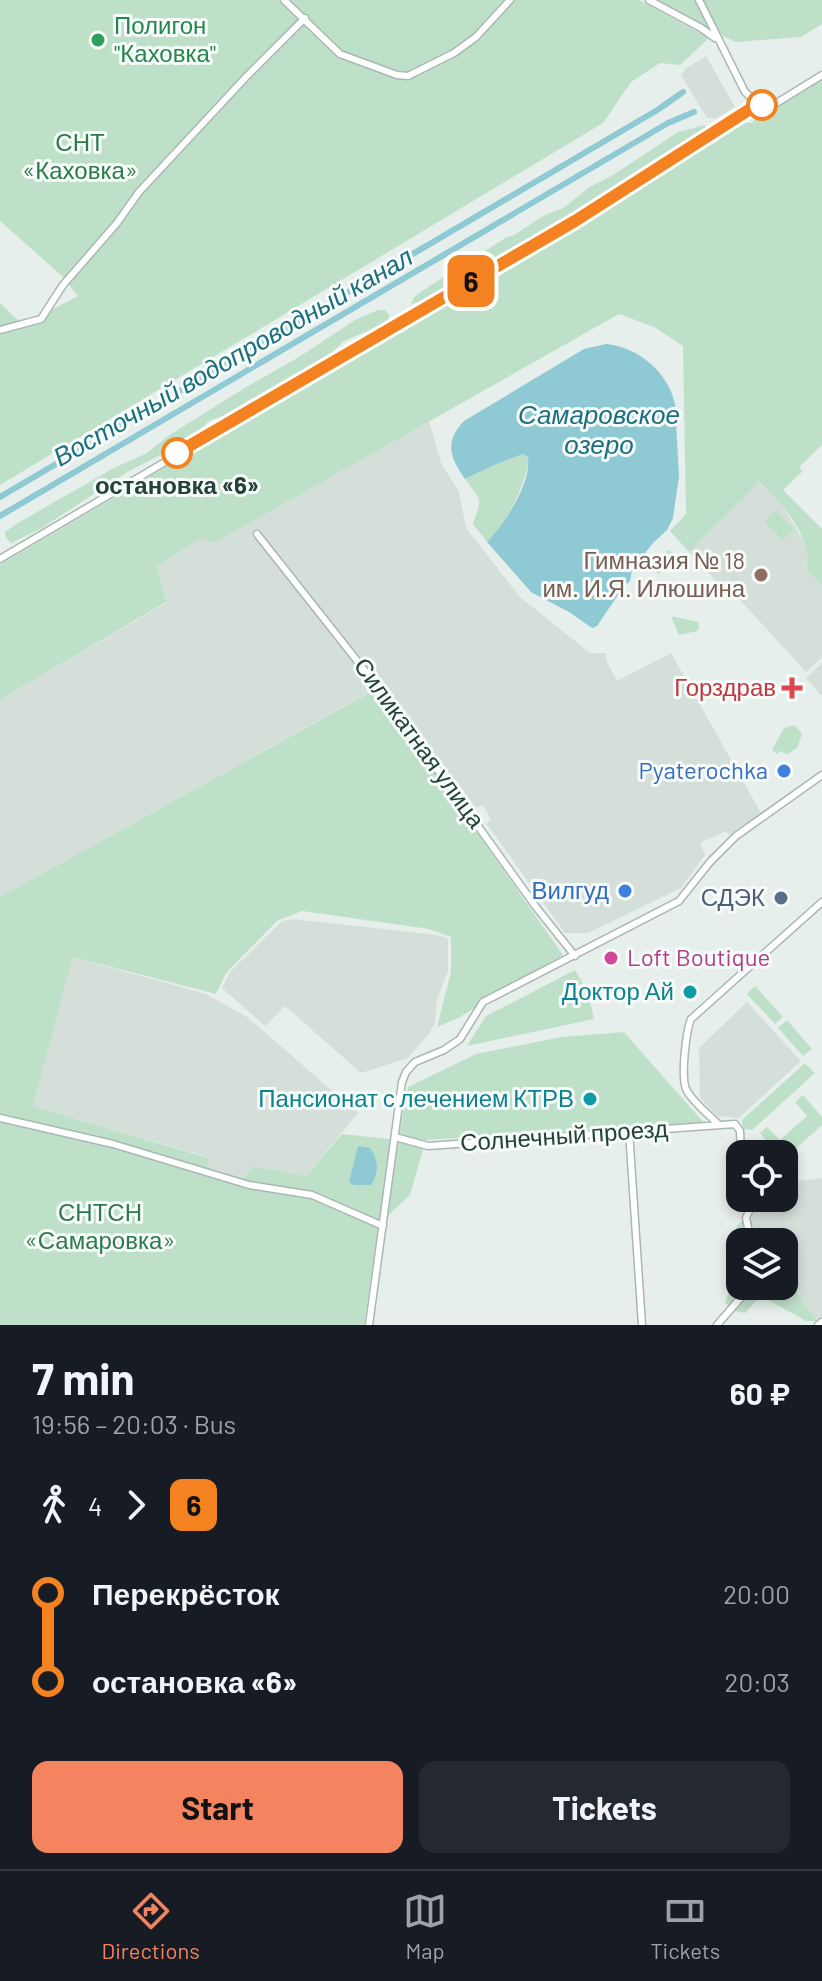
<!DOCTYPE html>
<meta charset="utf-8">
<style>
body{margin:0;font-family:Barlow,sans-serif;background:#242831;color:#f1f3f6;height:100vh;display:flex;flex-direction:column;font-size:30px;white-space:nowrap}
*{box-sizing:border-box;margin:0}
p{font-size:26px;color:#9ea1a6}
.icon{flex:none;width:44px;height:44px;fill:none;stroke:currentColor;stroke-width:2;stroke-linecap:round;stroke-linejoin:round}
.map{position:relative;height:1325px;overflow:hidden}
.details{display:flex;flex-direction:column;background:#171b24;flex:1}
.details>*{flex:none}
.badge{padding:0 16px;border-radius:12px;font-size:28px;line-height:52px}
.tools{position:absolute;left:726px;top:1140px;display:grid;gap:16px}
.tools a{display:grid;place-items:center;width:72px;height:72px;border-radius:16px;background:#171b24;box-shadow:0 4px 12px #0003;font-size:40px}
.map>.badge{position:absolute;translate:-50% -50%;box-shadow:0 0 0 4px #fff}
.legs{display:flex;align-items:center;gap:12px;height:88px;padding:0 32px;font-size:26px}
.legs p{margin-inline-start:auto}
.summary{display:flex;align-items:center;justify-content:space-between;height:136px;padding:0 32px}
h1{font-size:44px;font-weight:700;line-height:60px}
.action{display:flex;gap:16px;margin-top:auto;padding:16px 32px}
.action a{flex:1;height:92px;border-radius:16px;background:#f4845f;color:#111;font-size:32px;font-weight:700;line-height:92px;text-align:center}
.action a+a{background:#242831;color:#f1f3f6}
ul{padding:0 32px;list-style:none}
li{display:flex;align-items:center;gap:28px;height:88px;font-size:30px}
li i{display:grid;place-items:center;width:12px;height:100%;margin:0 10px;background:currentColor}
li i::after{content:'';width:20px;height:20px;margin:-10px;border:6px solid;border-radius:50%;background:#171b24}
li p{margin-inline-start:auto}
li:first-child i{background:linear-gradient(#0000 50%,currentColor 0)}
li:last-child i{background:linear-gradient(currentColor 50%,#0000 0)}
.tabs{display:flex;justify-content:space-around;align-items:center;height:112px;border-top:2px solid #363941;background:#171b24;font-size:22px;color:#9ea1a6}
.tabs a{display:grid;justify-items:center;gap:4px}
.tabs .on{color:#f4845f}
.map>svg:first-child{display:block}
.built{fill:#d4dfda}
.green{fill:#bfe0c8}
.water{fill:#8ec9d4}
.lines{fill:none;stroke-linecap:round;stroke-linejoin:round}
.canal{stroke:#8ec9d4;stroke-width:6}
.minor-casing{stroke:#a8b8b2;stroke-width:9}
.minor{stroke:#fff;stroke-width:6}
.line-1-casing{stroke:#fff;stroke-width:18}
.line-1{stroke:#f58220;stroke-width:12}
.leisure-dot{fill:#2e9e5b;stroke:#f7fbf9;stroke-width:3}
.stop-1-dot{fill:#fff;stroke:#f58220;stroke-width:4}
.education-dot{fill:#8d6e63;stroke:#f7fbf9;stroke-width:3}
.health-dot{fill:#e0444e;stroke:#f7fbf9;stroke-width:3}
.shop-dot{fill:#3f7fe0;stroke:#f7fbf9;stroke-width:3}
.service-dot{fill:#5c6f8a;stroke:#f7fbf9;stroke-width:3}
.hotel-dot{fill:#d1479c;stroke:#f7fbf9;stroke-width:3}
.culture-dot{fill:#0f9aa8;stroke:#f7fbf9;stroke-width:3}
.labels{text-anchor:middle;stroke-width:6;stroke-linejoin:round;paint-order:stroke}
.leisure-label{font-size:24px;fill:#27864d;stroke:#f7fbf9;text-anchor:start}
.park-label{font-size:24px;fill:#2d7a4b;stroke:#f7fbf9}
.stop-label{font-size:24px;font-weight:bold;fill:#24423a;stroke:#f7fbf9}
.education-label{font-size:24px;fill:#785e54;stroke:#f7fbf9;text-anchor:end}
.health-label{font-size:24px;fill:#be3a42;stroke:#f7fbf9;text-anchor:end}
.street-label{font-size:24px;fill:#24423a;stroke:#f7fbf9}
.shop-label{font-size:24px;fill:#366cbe;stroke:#f7fbf9;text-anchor:end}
.service-label{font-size:24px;fill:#4e5e75;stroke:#f7fbf9;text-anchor:end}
.hotel-label{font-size:24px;fill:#b23c85;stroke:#f7fbf9;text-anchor:start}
.culture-label{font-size:24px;fill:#0d838f;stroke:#f7fbf9;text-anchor:end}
.water-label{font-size:26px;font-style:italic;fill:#1c6f80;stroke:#f7fbf9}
</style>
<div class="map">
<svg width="822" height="1325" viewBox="0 0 822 1325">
<rect width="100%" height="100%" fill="#e6efeb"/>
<path class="built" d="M706 56 735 107 715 119 707 118 681 75 686 68Z
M429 421 441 463 459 492 466 528 520 597 590 653H606V660L617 681 671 653 761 813 729 835 726 831 700 843 705 855 681 888 588 933H565L486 823 491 820 483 805 476 808 441 762 375 689 0 897V700L166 603 157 566 201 537 214 543Z
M758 482 778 498 807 547 810 560 807 570 822 586V657L806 672 731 590 725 591 689 552Z
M822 663V696L806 678Z
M292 919 438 935 448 939V971L437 999 435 1023 428 1035 408 1058 361 1073 285 1006 265 1026 222 988 230 972 282 921Z
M73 957 206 994 247 1017 358 1113 306 1176 255 1166 245 1178 208 1168 207 1157 33 1106Z
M747 1002 801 1061 739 1118 717 1116 700 1098 699 1048Z
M822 1178V1317L817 1321 784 1276V1242H758L753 1235 752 1214 768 1198H784V1187L792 1182Z"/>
<path class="green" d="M0 0H639L709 38 680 65 660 63 631 82 603 123 0 485V303L23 325 78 296 62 276 0 221Z
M657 0H822V24L801 37 736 42 723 36 708 14V25L706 27Z
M822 76V445L799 467 803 471 783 490 822 529V586L807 570C814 540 781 500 759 482L689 552 670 531 686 514 683 346 654 327 619 314 214 543 201 538 157 566 166 602 0 700V565L176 461 186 464 188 454C289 394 389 332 491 274 575 225 659 177 740 123H752L760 111 773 108Z
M705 125 707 132 688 146 655 160 596 204 535 235 433 298 411 304 414 297 425 289 507 237 514 235 545 215 565 207 588 188 613 175 678 132Z
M378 310H385L389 315V322L344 341 323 361 248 401 236 411 209 421 188 441 129 471 42 528 11 543 6 538 5 532 16 524 114 468 147 453 168 436 243 389 299 357 355 320Z
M523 454 528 457 529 462C521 493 509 519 487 542L473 524C482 495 483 504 465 479L494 465Z
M775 510 794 529 783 540 764 522Z
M669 550 676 556 658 574 650 566Z
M671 616 698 622 699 628 697 631 679 635Z
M376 689 563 955 458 1018 437 1027 451 972V937L429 929 302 911 277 921 226 973 216 994 73 957 33 1106 208 1158V1168L244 1178 254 1166 306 1176 342 1134 398 1140 408 1087 476 1054 562 1037 624 1032 703 1122 426 1140 410 1195 380 1223 378 1230 364 1325H0V897Z
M795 725 802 734 797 748 787 754 780 751 777 754 772 750 784 728Z
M575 970 588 992 594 1019 467 1046 486 1016Z
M755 986 783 1017 775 1024 747 994Z
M787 1020 812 1049 803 1056 778 1028Z
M805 1063 815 1073 752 1130 743 1129 742 1120Z
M803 1095 822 1117V1125L784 1159V1154H779L760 1133 767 1127 780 1140 807 1116 795 1102Z
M743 1220H752L753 1235 758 1242H740V1247L733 1239 737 1226Z
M784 1276 817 1321H806L761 1296 745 1313 735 1311 725 1303 731 1288 740 1282V1286H784Z"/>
<path class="water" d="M606 344C637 347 668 371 675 404L679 476 673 518 667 530 653 543 632 570 630 581 624 586 597 626 592 628 569 612 531 592 487 542C504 524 532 483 528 457L523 454 494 465 465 479C450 458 444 442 464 421L584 349Z
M358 1146 370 1148C379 1160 379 1173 371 1185H354L349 1182Z"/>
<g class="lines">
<path class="canal" d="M0 497 659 109 683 92
M0 516 668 123 694 112"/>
<g class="minor-casing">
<path id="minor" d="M284 0 340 54 397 75 408 76 454 53 476 37 510 0
M649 0 701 28 715 38
M699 0 745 92 758 104H775L822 75
M0 330 41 319 63 285 117 223 139 192 246 77 305 18
M257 534 381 691 536 907 575 956
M0 559 575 221 758 104
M0 1118 113 1144 249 1185 312 1195 383 1226
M718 1124C708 1114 694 1103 687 1091 680 1079 686 1032 691 1019L822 902
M629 1131 642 1325
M395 1137 428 1146 735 1124 740 1131 741 1154
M749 1198 753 1202 746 1218 751 1242
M369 1325 402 1082 406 1072 415 1062 444 1050 460 1039 483 1002 679 901 710 862 736 836 822 775
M717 1325 751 1286
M818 1325 822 1322"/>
</g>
<use href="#minor" class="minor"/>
</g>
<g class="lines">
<g class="line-1-casing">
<path id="line-1" d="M177 453 575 221 758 104 762 105"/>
</g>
<use href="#line-1" class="line-1"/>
</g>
<circle class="leisure-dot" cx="98" cy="40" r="8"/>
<g class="stop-1-dot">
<circle cx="762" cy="105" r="14"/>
<circle cx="177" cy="453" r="14"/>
</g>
<circle class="education-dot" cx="761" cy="575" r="8"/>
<path class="health-dot" d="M788 676h8v8h8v8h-8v8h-8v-8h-8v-8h8z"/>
<g class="shop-dot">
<circle cx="784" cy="771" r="8"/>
<circle cx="625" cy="891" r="8"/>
</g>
<circle class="service-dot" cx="781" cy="898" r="8"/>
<circle class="hotel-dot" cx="611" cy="958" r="8"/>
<g class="culture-dot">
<circle cx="690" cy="992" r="8"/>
<circle cx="590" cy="1099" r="8"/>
</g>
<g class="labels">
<g class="leisure-label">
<text x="114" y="34">Полигон<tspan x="114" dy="28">"Каховка"</tspan></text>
</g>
<g class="park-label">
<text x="80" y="151">СНТ<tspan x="80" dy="28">«Каховка»</tspan></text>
<text x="100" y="1221">СНТСН<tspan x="100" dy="28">«Самаровка»</tspan></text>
</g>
<g class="stop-label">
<text x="177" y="494">остановка «6»</text>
</g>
<g class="education-label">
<text x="745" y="569">Гимназия № 18<tspan x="745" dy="28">им. И.Я. Илюшина</tspan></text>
</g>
<g class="health-label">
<text x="776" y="696">Горздрав</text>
</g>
<g class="street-label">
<text transform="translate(419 743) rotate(54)" y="8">Силикатная улица</text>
<text transform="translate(564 1136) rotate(-4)" y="8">Солнечный проезд</text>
</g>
<g class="shop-label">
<text x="768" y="779">Pyaterochka</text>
<text x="609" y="899">Вилгуд</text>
</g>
<g class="service-label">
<text x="765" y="906">СДЭК</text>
</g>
<g class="hotel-label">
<text x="627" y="966">Loft Boutique</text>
</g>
<g class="culture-label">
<text x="674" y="1000">Доктор Ай</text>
<text x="574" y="1107">Пансионат с лечением КТРВ</text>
</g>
<g class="water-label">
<text transform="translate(233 357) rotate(-30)" y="9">Восточный водопроводный канал</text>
<text x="599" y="424">Самаровское<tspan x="599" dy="30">озеро</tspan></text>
</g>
</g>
</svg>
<div class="tools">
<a><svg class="icon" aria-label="locate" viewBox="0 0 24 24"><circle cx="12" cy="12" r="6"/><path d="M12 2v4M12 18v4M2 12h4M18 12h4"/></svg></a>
<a><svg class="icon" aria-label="layers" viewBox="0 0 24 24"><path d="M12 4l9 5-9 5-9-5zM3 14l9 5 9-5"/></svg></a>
</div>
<b class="badge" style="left:471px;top:281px;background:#f58220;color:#111">6</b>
</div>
<section class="details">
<div class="summary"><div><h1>7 min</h1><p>19:56 – 20:03 · Bus</p></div><b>60 ₽</b></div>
<div class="legs"><svg class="icon" aria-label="walk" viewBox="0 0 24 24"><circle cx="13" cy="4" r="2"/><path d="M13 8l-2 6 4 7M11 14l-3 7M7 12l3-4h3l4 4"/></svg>4<svg class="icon" aria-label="forward" viewBox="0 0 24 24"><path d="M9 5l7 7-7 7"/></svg><b class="badge" style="background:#f58220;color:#111">6</b></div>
<ul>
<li><i style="color:#f58220"></i><b>Перекрёсток</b><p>20:00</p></li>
<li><i style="color:#f58220"></i><b>остановка «6»</b><p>20:03</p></li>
</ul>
<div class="action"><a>Start</a><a>Tickets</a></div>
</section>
<nav class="tabs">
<a class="on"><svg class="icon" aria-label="directions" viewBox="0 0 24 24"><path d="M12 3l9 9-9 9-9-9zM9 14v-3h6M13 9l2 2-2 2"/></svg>Directions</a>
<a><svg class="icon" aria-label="map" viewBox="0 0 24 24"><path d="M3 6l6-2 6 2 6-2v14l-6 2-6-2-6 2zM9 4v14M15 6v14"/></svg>Map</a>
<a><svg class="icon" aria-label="tickets" viewBox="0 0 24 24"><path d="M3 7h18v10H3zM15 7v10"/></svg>Tickets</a>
</nav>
